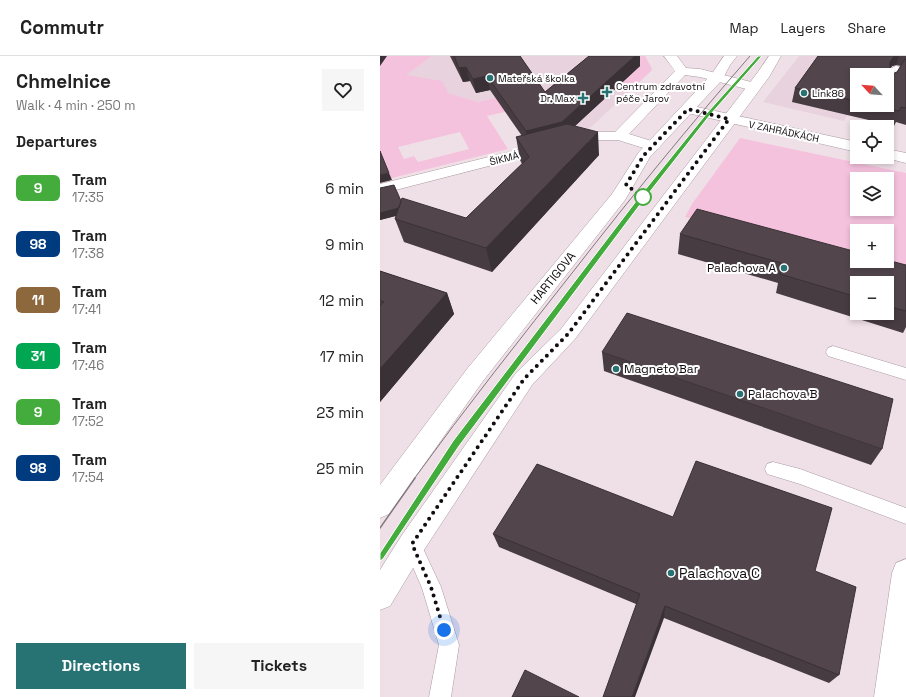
<!DOCTYPE html>
<meta charset="utf-8">
<style>
body{margin:0;font-family:"Space Grotesk",sans-serif;background:#f6f6f6;color:#222;height:100vh;display:flex;flex-direction:column;font-size:15px;white-space:nowrap}
*{box-sizing:border-box;margin:0}
p{font-size:13px;color:#767676}
.icon{flex:none;width:22px;height:22px;fill:none;stroke:currentColor;stroke-width:2;stroke-linecap:round;stroke-linejoin:round}
.map{position:relative;flex:1;overflow:hidden}
.details{display:flex;flex-direction:column;background:#fff;width:380px}
.details>*{flex:none}
.badge{padding:0 8px;border-radius:6px;font-size:14px;line-height:26px}
.needle{width:26px;rotate:296deg}
.buttons{position:absolute;left:470px;top:12px;display:grid;gap:8px}
.buttons a{display:grid;place-items:center;width:44px;height:44px;border-radius:0px;background:#fff;box-shadow:0 2px 6px #0003;font-size:20px}
.you{position:absolute;width:20px;height:20px;margin:-10px;border:3px solid #fff;border-radius:50%;background:#1a73e8;box-shadow:0 0 0 6px #1a73e833}
.map>.badge{position:absolute;translate:-50% -50%;box-shadow:0 0 0 2px #fff}
h2{padding:0 16px;font-size:15px;line-height:36px}
.round{display:grid;place-items:center;flex:none;width:42px;height:42px;border-radius:0px;background:#f6f6f6}
.overview{display:flex;align-items:center;justify-content:space-between;height:68px;padding:0 16px}
h1{font-size:19px;font-weight:700;line-height:30px}
.cta{display:flex;gap:8px;margin-top:auto;padding:8px 16px}
.cta a{flex:1;height:46px;border-radius:0px;background:#277272;color:#fff;font-size:16px;font-weight:700;line-height:46px;text-align:center}
.cta a+a{background:#f6f6f6;color:#222}
ul{padding:0;list-style:none}
li{display:flex;align-items:center;gap:12px;height:56px;padding:0 16px}
li div{flex:1}
li b{display:block;font-size:15px}
li em{font-style:normal}
li .badge{min-width:44px;font-weight:700;text-align:center}
header{display:flex;align-items:center;gap:24px;box-sizing:border-box;height:56px;padding:0 20px;background:#fff;border-bottom:1px solid #e0e0e0}
header strong{font-size:19px}
nav{display:flex;gap:22px;margin-inline-start:auto;font-size:14px}
main{display:flex;flex:1;min-height:0}
.map>svg:first-child{display:block}
.built{fill:#e8d2dd}
.green{fill:#f5c2dd;fill-rule:evenodd}
.lines{fill:none;stroke-linecap:round;stroke-linejoin:round}
.lane-casing{stroke:#a99aa1;stroke-width:1}
.street-casing{stroke:#a99aa1;stroke-width:1}
.secondary-casing{stroke:#a99aa1;stroke-width:1}
.lane{fill:#fff;fill-rule:evenodd}
.street{fill:#fff;fill-rule:evenodd}
.secondary{fill:#fff;fill-rule:evenodd}
.tram-far1{stroke:#82787d;stroke-width:1}
.tram{stroke:#82787d;stroke-width:1.5}
.wall{fill:#473c41;fill-rule:evenodd}
.shaded-wall{fill:#393135}
.building{fill:#52464c;stroke:#393135}
.line{fill:#43ac3c;stroke:#fff}
.walk{stroke:#120d10;stroke-width:4;stroke-dasharray:0 7.2}
.poi-dot{fill:#277272;stroke:#fff;stroke-width:1.5}
.stop-dot{fill:#fff;stroke:#43ac3c;stroke-width:2}
.labels{text-anchor:middle;stroke-width:4;stroke-linejoin:round;paint-order:stroke}
.far-poi-label{font-size:10px;fill:#120d10;stroke:#fff;text-anchor:start}
.far-street-label{font-size:10px;fill:#120d10;stroke:#fff}
.poi-label{font-size:12px;fill:#120d10;stroke:#fff;text-anchor:start}
.street-label{font-size:12px;fill:#120d10;stroke:#fff}
.near-poi-label{font-size:14px;fill:#120d10;stroke:#fff;text-anchor:start}
</style>
<header>
<strong>Commutr</strong>
<nav><a>Map</a><a>Layers</a><a>Share</a></nav>
</header>
<main>
<section class="details">
<div class="overview"><div><h1>Chmelnice</h1><p>Walk · 4 min · 250 m</p></div><a class="round"><svg class="icon" aria-label="heart" viewBox="0 0 24 24"><path d="M12 20l-8-8c-3-5 5-10 8-4 3-6 11-1 8 4z"/></svg></a></div>
<h2>Departures</h2>
<ul>
<li><span class="badge" style="background:#43ac3c;color:#fff">9</span><div><b>Tram</b><p>17:35</p></div><em>6 min</em></li>
<li><span class="badge" style="background:#003b80;color:#fff">98</span><div><b>Tram</b><p>17:38</p></div><em>9 min</em></li>
<li><span class="badge" style="background:#8c683c;color:#fff">11</span><div><b>Tram</b><p>17:41</p></div><em>12 min</em></li>
<li><span class="badge" style="background:#00a651;color:#fff">31</span><div><b>Tram</b><p>17:46</p></div><em>17 min</em></li>
<li><span class="badge" style="background:#43ac3c;color:#fff">9</span><div><b>Tram</b><p>17:52</p></div><em>23 min</em></li>
<li><span class="badge" style="background:#003b80;color:#fff">98</span><div><b>Tram</b><p>17:54</p></div><em>25 min</em></li>
</ul>
<div class="cta"><a>Directions</a><a>Tickets</a></div>
</section>
<div class="map">
<svg width="526" height="641" viewBox="0 0 526 641">
<rect width="100%" height="100%" fill="#efe0e7"/>
<path class="built" d="M52 0H265L272 12 271 15 210 72 188 77 137 37 98 46 68 37 25 19Z
M419 0H526V22L494 15 477 19V42L464 65 383 46Z"/>
<path class="green" d="M0 0H52L26 19 62 25 68 37 98 46 137 37 164 47 107 60 128 93 0 125ZM80 76 89 93 38 106 34 100 24 103 18 91Z
M254 0H265L272 14 248 37 235 34 260 10Z
M360 82 526 117V222L305 161 312 148ZM477 123H507V153H477ZM477 175H507V205H477Z"/>
<g class="lines">
<g class="lane-casing">
<path id="lane" d="M516 10 526 12V18L519 16 511 30 507 31V21L513 11Z
M453 290 526 312V324L448 300 446 296 448 292Z
M393 406 420 413 526 452V468L420 428 387 418 385 413 387 408Z
M32 479 38 482 61 531 79 589 71 641H49L59 589 42 532 23 488 26 482Z"/>
</g>
<g class="street-casing">
<path id="street" d="M284 0H297L306 12 320 13 379 28 381 31 379 34 374 35 320 21 305 19 249 78 278 87 281 90 278 93 273 95 238 84H210L0 138V128L210 76H235L295 15Z
M308 49 477 86V96L303 56 301 53 303 50Z
M507 93 526 97V107L502 101H507Z
M526 503V641H494L512 517 516 507Z"/>
</g>
<g class="secondary-casing">
<path id="secondary" d="M344 0H357L350 9 342 24 270 101 245 144 103 325 9 458 0 462V429L87 313 232 138 259 96 331 19Z
M389 0H401L389 21 195 283 152 329 42 497 10 550 0 554V514L22 479 136 317 181 273 378 16Z"/>
</g>
<use href="#lane" class="lane"/>
<use href="#street" class="street"/>
<use href="#secondary" class="secondary"/>
<path class="tram-far1" d="M34 423C86 351 141 282 196 212 252 140 310 69 370 0
M52 423 76 388 263 141 328 58 380 0"/>
<path class="tram" d="M0 472 35 422
M0 500 53 422"/>
</g>
<path class="wall" d="M70 0H140L165 36 209 0H260V10L195 70 219 99 112 216 24 186 15 163 16 160 0 164V132L21 145 86 162 142 108 140 104 136 81 142 80 110 34 96 37 90 25 83 26Z
M438 0H526V69L516 66 514 70 412 46 415 32ZM516 9 521 10 517 16 512 18 510 16V13L512 10ZM477 19 507 49H477Z
M300 178 526 209V271L523 277 396 237 398 227 298 198ZM477 227H507V257H477Z
M0 215 67 237 74 258 0 346Z
M222 296 502 393 491 409 224 315Z
M293 461 435 515 459 619 449 627 284 562 256 548 119 491 113 478Z"/>
<path class="shaded-wall" d="M0 0H7L0 10Z
M255 0H260V10L183 81 149 90 146 75Z
M514 0H519L516 9 512 10 506 19 510 6Z
M86 11 90 25 83 26 79 12Z
M107 20 110 34 96 37 93 23Z
M218 76 219 99 112 216 106 192Z
M9 117 12 124 0 127V119Z
M23 151 26 157 0 164V157Z
M67 237 74 258 0 346V313Z
M285 550 284 562 255 641H252Z"/>
<path class="building" d="M74 0H140L165 36 209 0H255L182 66 146 75 107 20 93 23 86 11 79 12Z
M438 0H514L510 6V16L512 18 517 16 525 3 526 4V52L521 51 519 55 493 49H507V19H477V45L415 32Z
M187 68 218 76 106 192 15 163 22 142 86 162 149 101 136 81Z
M0 95 9 117 0 119Z
M14 129 21 145 19 152 0 157V132Z
M317 153 477 196V205H507V204L526 209V255L507 250V227H477V241L400 218 405 208 300 178Z
M0 215 67 237 0 313V250L4 246 0 244Z
M247 257 513 343 502 393 222 296Z
M316 405 452 452 435 515 476 531 459 619 285 550 252 641H223L260 538 113 478 157 408 293 461Z
M145 614 199 641H132Z"/>
<path class="line" d="M378 0H382L330 59 265 142 79 390 3 503 0 505V497L73 385 260 140 327 57Z"/>
<g class="lines">
<path class="walk" d="M64 574 51 531 32 488 144 323 188 278 349 63 308 53 264 99 246 129 263 141"/>
</g>
<g class="poi-dot">
<circle cx="110" cy="22" r="4"/>
<path d="M225 30h4v4h4v4h-4v4h-4v-4h-4v-4h4z"/>
<circle cx="424" cy="37" r="4"/>
<path d="M201 36h4v4h4v4h-4v4h-4v-4h-4v-4h4z"/>
<circle cx="404" cy="212" r="4"/>
<circle cx="236" cy="313" r="4"/>
<circle cx="360" cy="338" r="4"/>
<circle cx="291" cy="517" r="4"/>
</g>
<circle class="stop-dot" cx="263" cy="141" r="8"/>
<g class="labels">
<g class="far-poi-label">
<text x="118" y="26">Mateřská školka</text>
<text x="236" y="34">Centrum zdravotní<tspan x="236" dy="12">péče Jarov</tspan></text>
<text x="432" y="41">Link86</text>
<text x="195" y="46" text-anchor="end">Dr. Max</text>
</g>
<g class="far-street-label">
<text transform="translate(404 75) rotate(12)" y="4">V ZAHRÁDKÁCH</text>
<text transform="translate(124 102) rotate(-14)" y="4">ŠIKMÁ</text>
</g>
<g class="poi-label">
<text x="396" y="216" text-anchor="end">Palachova A</text>
<text x="244" y="317">Magneto Bar</text>
<text x="368" y="342">Palachova B</text>
</g>
<g class="street-label">
<text transform="translate(173 222) rotate(-51)" y="4">HARTIGOVA</text>
</g>
<g class="near-poi-label">
<text x="299" y="522">Palachova C</text>
</g>
</g>
</svg>
<div class="buttons">
<a><svg class="needle" viewBox="-14 -14 28 28"><path d="M0-13l5 13h-10z" fill="#e53935"/><path d="M0 13l5-13h-10z" fill="#767676"/></svg></a>
<a><svg class="icon" aria-label="locate" viewBox="0 0 24 24"><circle cx="12" cy="12" r="6"/><path d="M12 2v4M12 18v4M2 12h4M18 12h4"/></svg></a>
<a><svg class="icon" aria-label="layers" viewBox="0 0 24 24"><path d="M12 4l9 5-9 5-9-5zM3 14l9 5 9-5"/></svg></a>
<a>+</a>
<a>−</a>
</div>
<div class="you" style="left:64px;top:574px"></div>
</div>
</main>
